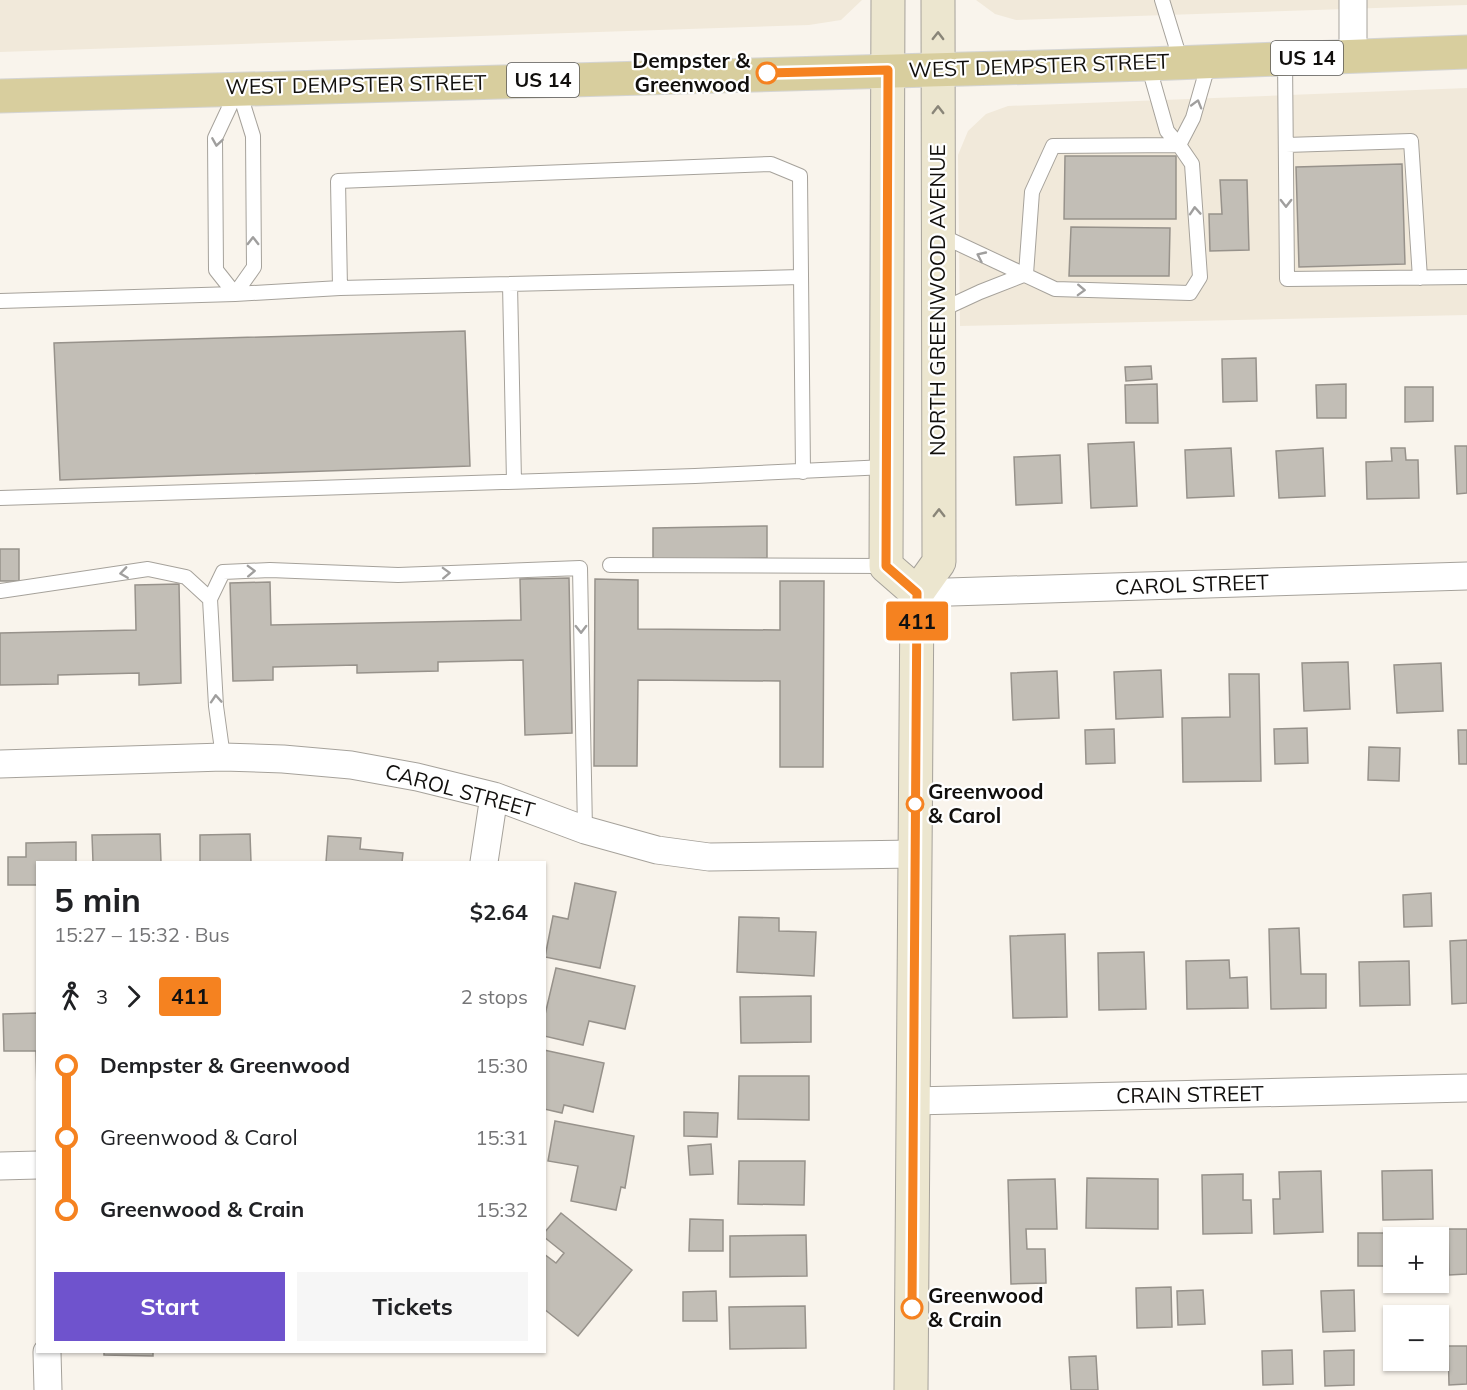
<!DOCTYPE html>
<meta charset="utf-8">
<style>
body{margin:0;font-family:Mulish,sans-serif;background:#f6f6f6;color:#202124;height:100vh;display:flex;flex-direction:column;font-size:22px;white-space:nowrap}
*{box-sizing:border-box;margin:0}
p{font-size:20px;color:#757577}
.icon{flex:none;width:33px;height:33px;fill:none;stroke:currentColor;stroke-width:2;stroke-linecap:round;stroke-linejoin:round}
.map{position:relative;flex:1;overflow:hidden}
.panel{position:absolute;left:36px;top:861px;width:510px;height:492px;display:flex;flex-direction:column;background:#fff;border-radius:0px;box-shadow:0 2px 4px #0004}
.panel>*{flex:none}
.badge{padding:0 12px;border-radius:4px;font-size:21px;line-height:39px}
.buttons{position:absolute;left:1383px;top:1227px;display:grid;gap:12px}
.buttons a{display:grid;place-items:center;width:66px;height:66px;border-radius:0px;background:#fff;box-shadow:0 2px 4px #0004;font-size:30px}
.map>.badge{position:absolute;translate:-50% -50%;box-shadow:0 0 0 3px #fff}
.legs{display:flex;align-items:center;gap:9px;height:66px;padding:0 18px;font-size:20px}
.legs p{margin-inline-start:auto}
.head{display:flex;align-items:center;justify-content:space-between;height:102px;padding:0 18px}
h1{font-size:33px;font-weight:700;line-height:45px}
.primary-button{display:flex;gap:12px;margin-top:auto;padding:12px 18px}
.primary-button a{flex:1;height:69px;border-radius:0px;background:#6f53cd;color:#fff;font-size:24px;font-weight:700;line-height:69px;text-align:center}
.primary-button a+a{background:#f6f6f6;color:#202124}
ul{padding:0 18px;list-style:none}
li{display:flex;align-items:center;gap:21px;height:72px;font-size:22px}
li i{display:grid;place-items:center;width:9px;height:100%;margin:0 8px;background:currentColor}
li i::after{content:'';width:15px;height:15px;margin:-8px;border:4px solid;border-radius:50%;background:#fff}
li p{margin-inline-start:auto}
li:first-child i{background:linear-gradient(#0000 50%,currentColor 0)}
li:last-child i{background:linear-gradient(currentColor 50%,#0000 0)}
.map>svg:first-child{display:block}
.built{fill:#f1e9da}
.building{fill:#c2beb6;stroke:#97928b;stroke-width:1.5}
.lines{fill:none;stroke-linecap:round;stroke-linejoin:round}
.service-casing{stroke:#a6a29b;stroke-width:16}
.minor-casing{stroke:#a6a29b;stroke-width:29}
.secondary-casing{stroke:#a6a29b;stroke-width:35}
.primary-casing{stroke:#d4d4d3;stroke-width:35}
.service{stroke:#fff;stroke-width:14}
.minor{stroke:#fff;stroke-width:27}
.secondary{stroke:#ece6cf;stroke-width:33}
.primary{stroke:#d8ce9e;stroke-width:33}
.oneway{stroke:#898578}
.oneway2{stroke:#a09f9e}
.line-1-casing{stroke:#fff;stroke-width:14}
.line-1{stroke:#f58220;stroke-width:9}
.stop-1-dot{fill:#fff;stroke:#f58220;stroke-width:3}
.labels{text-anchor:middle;stroke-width:4.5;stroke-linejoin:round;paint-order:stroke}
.shield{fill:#fff;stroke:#585756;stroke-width:1.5}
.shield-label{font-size:20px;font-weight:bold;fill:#110f0d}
.stop-label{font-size:21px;font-weight:bold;fill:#110f0d;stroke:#fff;text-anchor:start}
.street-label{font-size:21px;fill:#110f0d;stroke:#fff}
</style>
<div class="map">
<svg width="1467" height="1390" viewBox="0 0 1467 1390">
<rect width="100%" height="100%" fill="#f9f4ec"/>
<path class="built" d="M0 0H862L841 20 809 25 0 52Z
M976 0H1467V5L1016 20 995 14Z
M1467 88V315L960 326 958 155 968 131 986 114 1008 106Z"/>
<path class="building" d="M1065 156H1176V219H1064Z
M1402 164 1405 264 1299 267 1296 167Z
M1220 180H1247L1249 250 1210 251 1209 214H1222Z
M1071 227 1170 228 1169 276H1069Z
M465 331 470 466 60 480 54 343Z
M1256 358 1257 401 1223 402 1222 359Z
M1151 366 1152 379 1126 381 1125 367Z
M1157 384 1158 423H1126L1125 385Z
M1346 384V418H1317L1316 385Z
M1405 387H1433V421L1405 422Z
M1134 442 1137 506 1091 508 1088 444Z
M1455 446H1467V493L1457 494Z
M1231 448 1234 496 1187 498 1185 450Z
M1323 448 1325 496 1279 498 1276 451Z
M1391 448H1405L1406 460H1418L1419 498 1367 499 1366 462 1392 461Z
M1060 455 1062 503 1016 505 1014 457Z
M767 526V558L653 560V528Z
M0 549H19V581H0Z
M569 578 572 733 525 735 523 660 438 662V671L357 673V665L273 667V680L233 681 230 583 270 582 271 625 521 620 520 579Z
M595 579 638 580V629L780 630V581H824L823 767H780V681L638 680 637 766H594Z
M179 584 181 683 139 685V673L58 675V684L0 685V633L136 630 135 585Z
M1348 662 1350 709 1304 711 1302 663Z
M1441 663 1443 711 1397 713 1394 665Z
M1161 670 1163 717 1116 719 1114 672Z
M1057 671 1059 718 1013 720 1011 673Z
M1229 674H1259L1261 781 1183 782 1182 718 1230 717Z
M1307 728 1308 763 1275 764 1274 729Z
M1114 729 1115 763 1086 764 1085 730Z
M1458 730H1467V764H1459Z
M1369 747 1400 748 1399 781 1368 780Z
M160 834 161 862H93L92 835Z
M250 834 251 862H200V835Z
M328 836 361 838 360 849 403 853 402 862H326Z
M76 842V862H38V885H8V857H26V843Z
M575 883 616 892 600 968 545 957 553 916 568 919Z
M1431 893 1432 926 1404 927 1403 895Z
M739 917 779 918V931L816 932 814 976 737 972Z
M1299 928 1301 974H1326V1008L1271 1009 1269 929Z
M1065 934 1067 1017 1013 1018 1010 936Z
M1467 940V1003L1452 1004 1450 941Z
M1144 952 1146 1009 1099 1010 1098 953Z
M1229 960 1230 978 1247 977 1248 1008 1187 1009 1186 961Z
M1409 961 1410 1005 1360 1006 1359 962Z
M556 968 635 986 625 1029 589 1021 583 1045 544 1036V1019Z
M811 996V1042L741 1043 740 997Z
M38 1013V1092H37L36 1051H4L3 1014Z
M544 1050 604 1063 593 1112 564 1105 562 1113 544 1109Z
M739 1076H809V1120L738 1119Z
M684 1112 718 1113 717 1137 684 1136Z
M555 1121 634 1136 625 1188 621 1187 616 1210 571 1201 578 1166 548 1161Z
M711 1144 713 1174 690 1175 688 1146Z
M739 1161H805L804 1205 738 1204Z
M1432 1170 1433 1219 1383 1220 1382 1171Z
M1321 1171 1323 1232 1274 1234 1273 1199H1280L1279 1172Z
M1243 1174V1200H1251L1252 1233 1203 1234 1202 1175Z
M1087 1178 1158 1179V1229L1086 1228Z
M1055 1179 1057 1229H1026L1027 1249H1045L1046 1283 1011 1284 1008 1180Z
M561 1213 632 1270 578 1336 544 1309V1254L556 1263 564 1253 544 1237V1233Z
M690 1219 723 1220V1251H689Z
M1448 1229H1467V1274L1449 1275Z
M1358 1233H1386L1387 1266H1358Z
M806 1235 807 1276 730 1277V1236Z
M1171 1287 1172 1327 1137 1328 1136 1288Z
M1203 1290 1205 1324 1178 1325 1177 1291Z
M1354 1290 1355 1331 1323 1332 1321 1291Z
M716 1291 717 1321H683V1292Z
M805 1306 806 1348 730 1349 729 1307Z
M1448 1346H1467V1384L1449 1385Z
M1292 1350 1293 1384 1263 1385 1262 1351Z
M1354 1350V1385L1325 1386 1324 1351Z
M104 1352H153V1356L104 1355Z
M1096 1356 1098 1390H1071L1069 1357Z"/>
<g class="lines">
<g class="service-casing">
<path id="service" d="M1162 0 1181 62
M1285 59 1287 279 1467 277
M1179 145 1193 118 1209 62
M1286 145 1411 141 1420 278
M940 235 1055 289 1190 293 1200 277 1192 164 1179 145 1167 131 1148 64
M1026 274 1032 192 1053 146 1179 145
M510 284 514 482
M340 288 338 181 771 164 800 176 803 472
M235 294 216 270 215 138 237 91
M235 294 254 267 253 136 238 88
M0 301 235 294 340 288 801 277
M939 311 980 292 1026 274
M0 498 695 476 886 467
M610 565 886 566
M0 591 148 569 186 577 210 599 216 706 223 757
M210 599 223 572 270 570 398 575 580 568 585 830"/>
</g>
<g class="minor-casing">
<path id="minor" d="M1353 0V56
M917 593 1467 576
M0 764 223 757 283 759 351 765 417 777 494 796 585 830 657 850 709 857 915 854
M484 862 494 796
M913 1101 1467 1088
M0 1166 38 1165
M47 1352 48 1390"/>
</g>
<g class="secondary-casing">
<path id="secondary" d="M888 0 886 566 917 593
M911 1390 917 593 939 562 938 0"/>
</g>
<g class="primary-casing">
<path id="primary" d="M0 96 1147 64 1467 52"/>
</g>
<use href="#service" class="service"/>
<use href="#minor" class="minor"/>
<use href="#secondary" class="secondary"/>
<use href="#primary" class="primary"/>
</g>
<defs><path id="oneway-chevron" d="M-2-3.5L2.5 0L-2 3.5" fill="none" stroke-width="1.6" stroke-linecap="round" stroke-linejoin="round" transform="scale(1.5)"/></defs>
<g class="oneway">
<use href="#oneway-chevron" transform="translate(938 36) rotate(-89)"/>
<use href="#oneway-chevron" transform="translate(938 110) rotate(-90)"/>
<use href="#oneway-chevron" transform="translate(939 513) rotate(-90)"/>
</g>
<g class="oneway2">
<use href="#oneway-chevron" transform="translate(1197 104) rotate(-74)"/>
<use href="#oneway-chevron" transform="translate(217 142) rotate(99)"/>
<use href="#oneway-chevron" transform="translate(1286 203) rotate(90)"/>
<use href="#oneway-chevron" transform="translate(1195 211) rotate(-94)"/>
<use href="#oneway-chevron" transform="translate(253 241) rotate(-90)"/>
<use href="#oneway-chevron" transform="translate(981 256) rotate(-155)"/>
<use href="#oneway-chevron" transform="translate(1081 290) rotate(2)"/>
<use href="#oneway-chevron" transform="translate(251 571) rotate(-2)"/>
<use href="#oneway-chevron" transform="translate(124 573) rotate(172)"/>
<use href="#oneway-chevron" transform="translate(446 573) rotate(-2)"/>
<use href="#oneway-chevron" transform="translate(581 629) rotate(89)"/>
<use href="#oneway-chevron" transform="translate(216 699) rotate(-94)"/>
</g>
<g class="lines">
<g class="line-1-casing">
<path id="line-1" d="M767 73 888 70 886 566 917 593 912 1308"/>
</g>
<use href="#line-1" class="line-1"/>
</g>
<g class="stop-1-dot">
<circle cx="767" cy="73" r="10"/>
<circle cx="915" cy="804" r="8"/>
<circle cx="912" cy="1308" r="10"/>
</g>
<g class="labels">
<g class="shield">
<rect x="1271" y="41" width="72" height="34" rx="4.5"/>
<rect x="507" y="63" width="72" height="34" rx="4.5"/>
</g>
<g class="shield-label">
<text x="1307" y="65">US 14</text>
<text x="543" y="87">US 14</text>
</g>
<g class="stop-label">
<text x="750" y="68" text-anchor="end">Dempster &amp;<tspan x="750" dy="24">Greenwood</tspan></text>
<text x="928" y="799">Greenwood<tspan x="928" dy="24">&amp; Carol</tspan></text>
<text x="928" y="1303">Greenwood<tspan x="928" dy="24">&amp; Crain</tspan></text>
</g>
<g class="street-label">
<text transform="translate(1039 66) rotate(-2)" y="7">WEST DEMPSTER STREET</text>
<text transform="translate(356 85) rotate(-1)" y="7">WEST DEMPSTER STREET</text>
<text transform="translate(938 300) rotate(-90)" y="7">NORTH GREENWOOD AVENUE</text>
<text transform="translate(1192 585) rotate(-2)" y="7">CAROL STREET</text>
<text transform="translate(460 791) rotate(15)" y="7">CAROL STREET</text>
<text transform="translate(1190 1095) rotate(-1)" y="7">CRAIN STREET</text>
</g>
</g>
</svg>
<div class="buttons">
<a>+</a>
<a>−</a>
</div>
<b class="badge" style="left:917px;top:621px;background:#f58220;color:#111">411</b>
<section class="panel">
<div class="head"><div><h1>5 min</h1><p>15:27 – 15:32 · Bus</p></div><b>$2.64</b></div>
<div class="legs"><svg class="icon" aria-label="walk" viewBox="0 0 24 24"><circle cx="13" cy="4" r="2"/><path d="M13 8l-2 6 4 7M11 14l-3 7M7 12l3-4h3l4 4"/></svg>3<svg class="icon" aria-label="forward" viewBox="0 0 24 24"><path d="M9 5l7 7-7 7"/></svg><b class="badge" style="background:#f58220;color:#111">411</b><p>2 stops</p></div>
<ul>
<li><i style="color:#f58220"></i><b>Dempster &amp; Greenwood</b><p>15:30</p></li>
<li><i style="color:#f58220"></i><span>Greenwood &amp; Carol</span><p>15:31</p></li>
<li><i style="color:#f58220"></i><b>Greenwood &amp; Crain</b><p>15:32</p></li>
</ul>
<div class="primary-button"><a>Start</a><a>Tickets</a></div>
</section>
</div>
